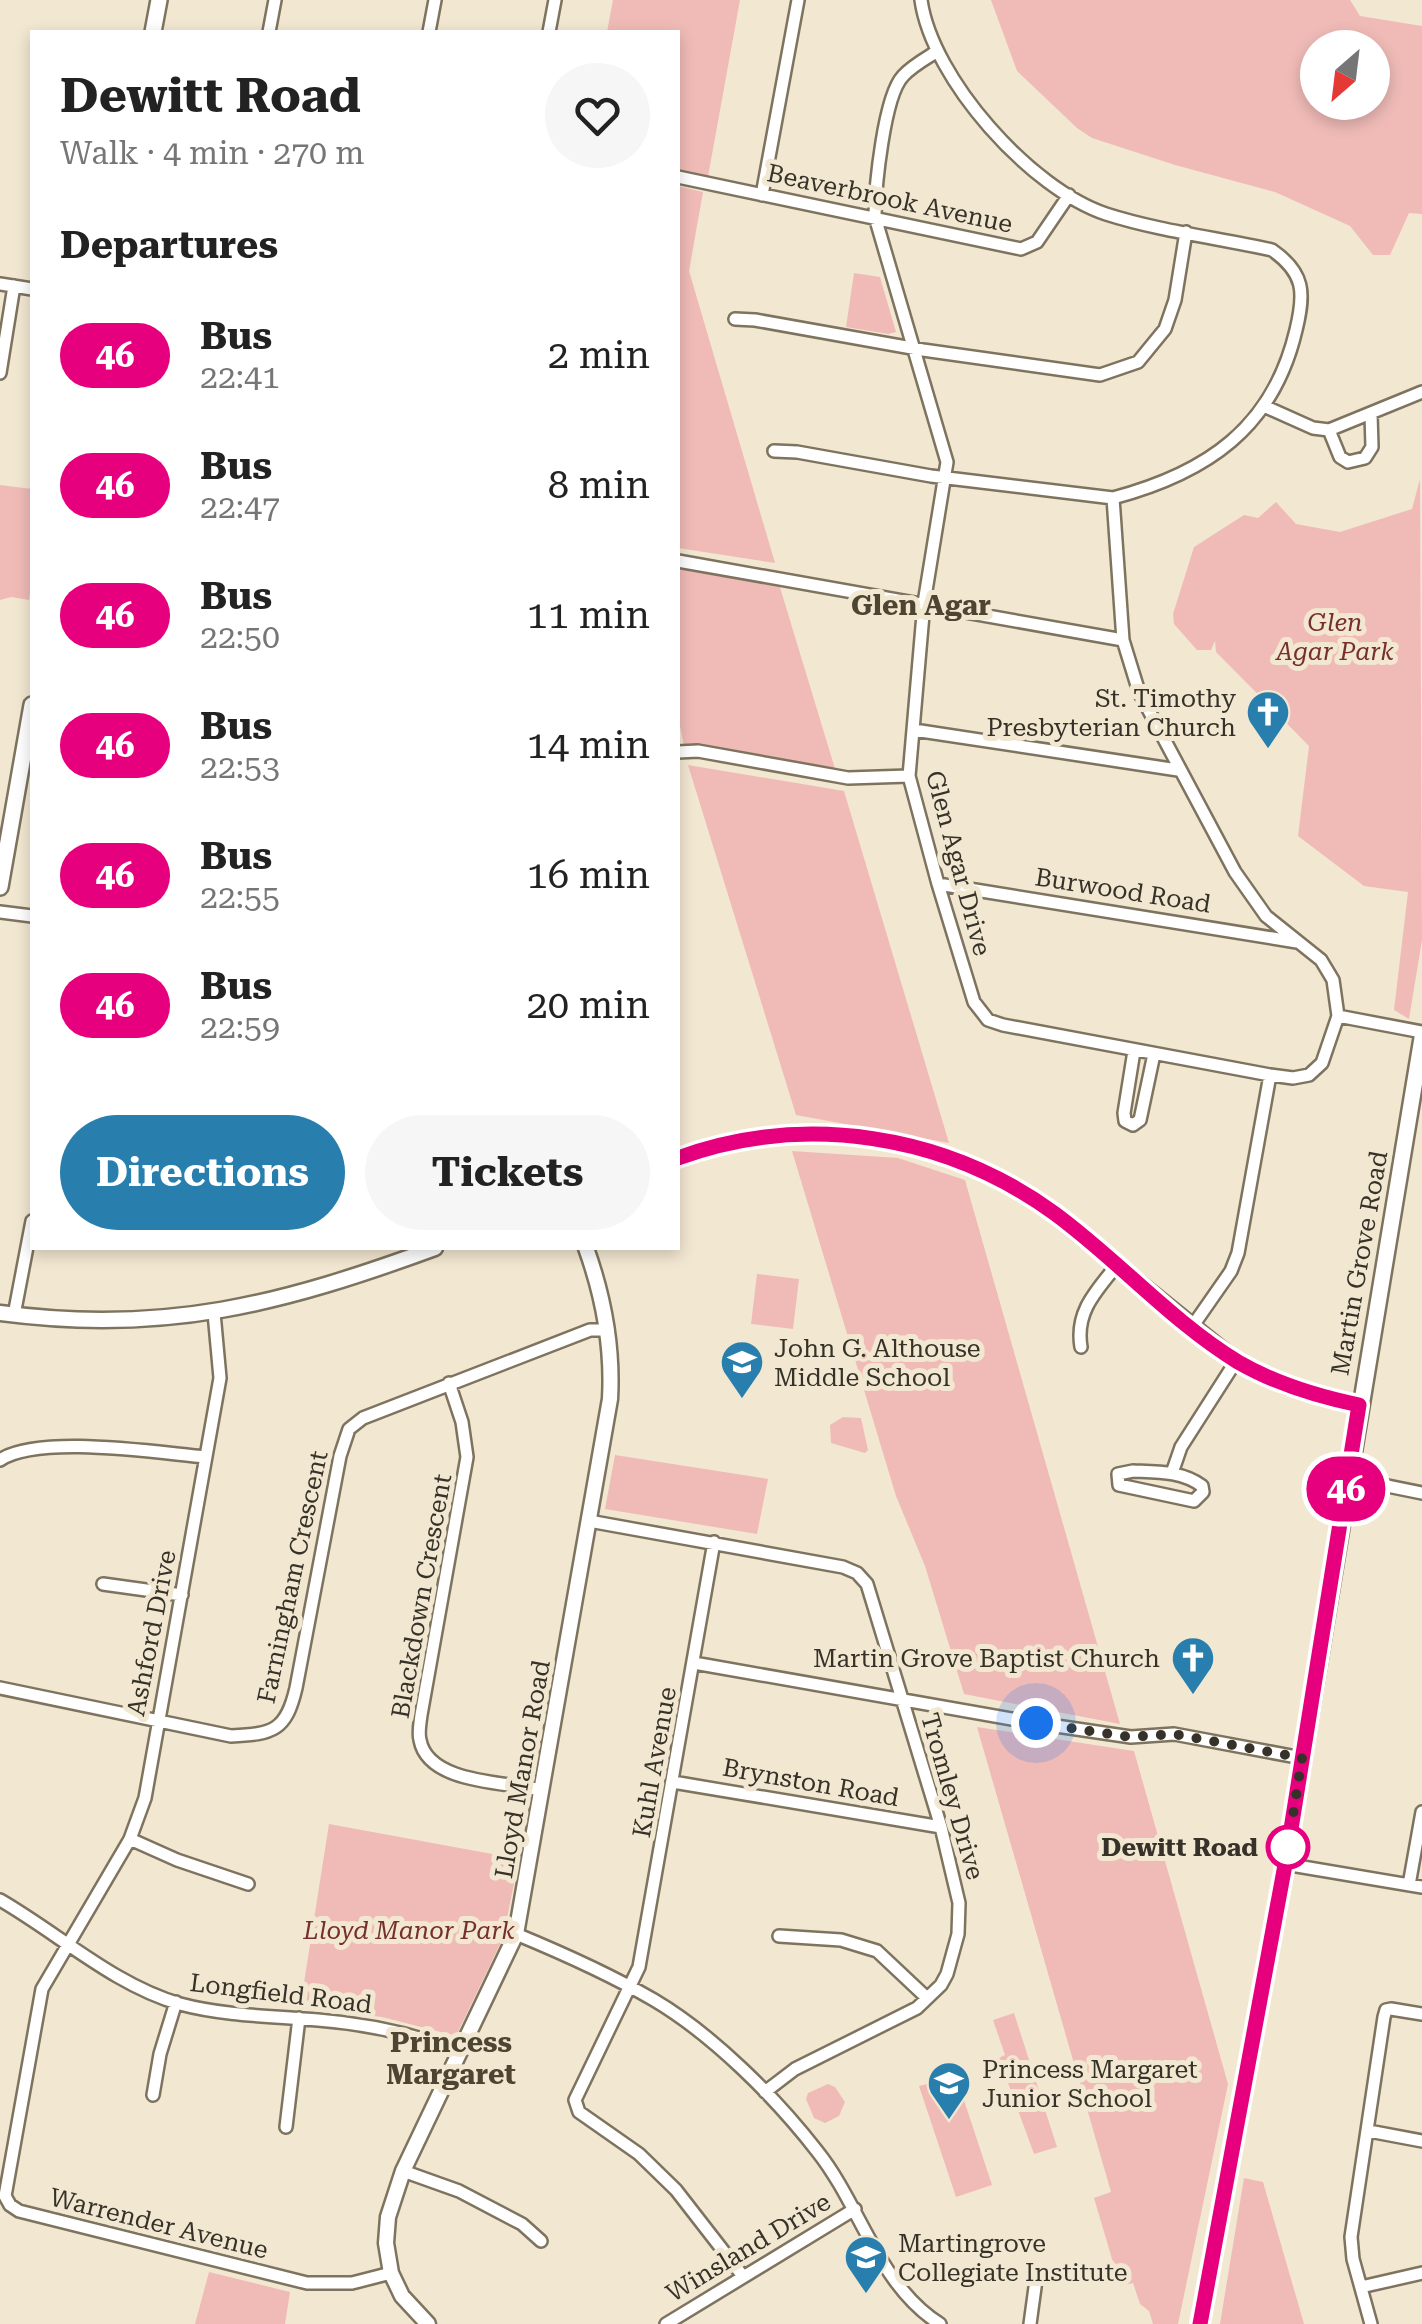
<!DOCTYPE html>
<meta charset="utf-8">
<style>
body{margin:0;font-family:"Roboto Serif",serif;background:#f6f6f6;color:#222;height:100vh;display:flex;flex-direction:column;font-size:38px;white-space:nowrap}
*{box-sizing:border-box;margin:0}
p{font-size:32px;color:#767676}
.icon{flex:none;width:55px;height:55px;fill:none;stroke:currentColor;stroke-width:2;stroke-linecap:round;stroke-linejoin:round}
.map{position:relative;flex:1;overflow:hidden}
.side{position:absolute;left:30px;top:30px;width:650px;height:1220px;display:flex;flex-direction:column;background:#fff;border-radius:0px;box-shadow:0 5px 15px #0003}
.side>*{flex:none}
.badge{padding:0 20px;border-radius:32px;font-size:35px;line-height:65px}
.needle{width:65px;rotate:208deg}
.fabs{position:absolute;left:1300px;top:30px;display:grid;gap:20px}
.fabs a{display:grid;place-items:center;width:90px;height:90px;border-radius:50%;background:#fff;box-shadow:0 5px 15px #0003;font-size:50px}
.you{position:absolute;width:50px;height:50px;margin:-25px;border:8px solid #fff;border-radius:50%;background:#1a73e8;box-shadow:0 0 0 15px #1a73e833}
.map>.badge{position:absolute;translate:-50% -50%;box-shadow:0 0 0 5px #fff}
h2{padding:0 30px;font-size:38px;line-height:90px}
.round{display:grid;place-items:center;flex:none;width:105px;height:105px;border-radius:52px;background:#f6f6f6}
.head{display:flex;align-items:center;justify-content:space-between;height:170px;padding:0 30px}
h1{font-size:48px;font-weight:700;line-height:75px}
.primary-button{display:flex;gap:20px;margin-top:auto;padding:20px 30px}
.primary-button a{flex:1;height:115px;border-radius:60px;background:#287fae;color:#fff;font-size:40px;font-weight:700;line-height:115px;text-align:center}
.primary-button a+a{background:#f6f6f6;color:#222}
ul{padding:0;list-style:none}
li{display:flex;align-items:center;gap:30px;height:130px;padding:0 30px}
li div{flex:1}
li b{display:block;font-size:38px}
li em{font-style:normal}
li .badge{min-width:110px;font-weight:700;text-align:center}
.map>svg:first-child{display:block}
.green{fill:#f0bbb7;fill-rule:evenodd}
.lines{fill:none;stroke-linecap:round;stroke-linejoin:round}
.minor-casing{stroke:#7e735f;stroke-width:16}
.tertiary-casing{stroke:#7e735f;stroke-width:19}
.secondary-casing{stroke:#7e735f;stroke-width:20}
.minor{stroke:#fff;stroke-width:11}
.tertiary{stroke:#fff;stroke-width:14}
.secondary{stroke:#fff;stroke-width:15}
.line-casing{stroke:#fff;stroke-width:22}
.line{stroke:#e6007e;stroke-width:15}
.walk{stroke:#363229;stroke-width:10;stroke-dasharray:0 18}
.stop-dot{fill:#fff;stroke:#e6007e;stroke-width:5}
.labels{text-anchor:middle;stroke-width:10;stroke-linejoin:round;paint-order:stroke}
.street-label{font-size:25px;fill:#363229;stroke:#f2e7d1}
.park-label{font-size:25px;font-style:italic;fill:#762f2e;stroke:#f2e7d1}
.poi-label{font-size:25px;fill:#363229;stroke:#f2e7d1;text-anchor:start}
.stop-label{font-size:25px;font-weight:bold;fill:#363229;stroke:#f2e7d1;text-anchor:end}
.neighbourhood-label{font-size:28px;font-weight:bold;fill:#4e4432;stroke:#f2e7d1}
</style>
<div class="map">
<svg width="1422" height="2324" viewBox="0 0 1422 2324">
<rect width="100%" height="100%" fill="#f2e7d1"/>
<path class="green" d="M613 0H740L707 182 678 174V32H607Z
M991 0H1350L1360 16 1422 26V214L1409 213 1390 255H1373L1350 226 1275 192 1175 165 1092 138 1077 128 1017 71ZM1318 48H1372V102H1318Z
M678 186 703 192 689 271 775 563 678 548Z
M854 273 880 277 896 332 888 334 846 327Z
M1420 479 1422 940 1409 1019 1394 1010 1408 892 1364 886 1298 836 1309 746 1216 652 1215 641 1211 650H1197L1174 624 1173 614 1194 547 1244 515 1258 518 1276 502 1296 524 1340 532 1412 509Z
M0 485 32 489V580L29 600 11 597 0 600Z
M678 567 779 584 836 772 705 746H684L678 716Z
M688 765 844 791 949 1143 796 1115Z
M792 1151 898 1158 965 1180 1120 1724 964 1694 925 1566 896 1496Z
M757 1274 799 1279 793 1329 751 1324Z
M843 1417 861 1418 868 1450 865 1453 831 1443 830 1425Z
M615 1455 768 1479 757 1534 605 1509Z
M977 1727 1134 1751 1228 2084 1178 2324H1153L1149 2311 1140 2304 1133 2283 1120 2286 1094 2198 1111 2192Z
M329 1824 519 1859 503 1938 456 2036 382 2017 300 2008Z
M1014 2013 1057 2147 1034 2154 999 2058 1005 2055 993 2020Z
M955 2073 992 2185 956 2197 919 2086 927 2084 931 2094 950 2088 947 2076Z
M828 2084 835 2087 845 2102 839 2116 825 2123 814 2118 806 2099 808 2093Z
M1244 2178 1263 2182 1304 2324H1220Z
M209 2272 290 2292 285 2324H195Z"/>
<g class="lines">
<g class="minor-casing">
<path id="minor" d="M921 0C932 79 1031 189 1106 214 1159 231 1218 238 1272 250 1305 273 1305 293 1296 330 1273 428 1207 473 1113 498L1123 640 1139 692 1235 872 1266 916 1321 960 1333 980 1338 1016 1322 1063 1309 1075 1293 1078 1270 1075 1003 1025 988 1020 974 1002 938 884 909 776 924 603 947 462 875 217C875 187 884 96 903 76 912 66 925 59 936 52
M269 32 275 0
M429 32 435 0
M549 32 555 0
M678 177 1021 249 1037 242 1069 195
M762 195 798 0
M0 284 32 289
M735 319 755 320 923 350 1100 375 1138 362 1165 329 1175 300 1186 232
M0 373 14 286
M1266 407 1313 428 1329 430 1422 392
M1329 430 1340 457 1348 462 1365 458 1372 447 1371 414
M774 451 797 452 931 476 1113 498
M678 561 1123 640
M914 730 1178 770
M678 752 698 751 848 778 909 776
M938 884 1297 942
M0 912 32 916
M1338 1016 1422 1032
M1134 1051 1124 1113 1125 1121 1133 1125 1140 1120 1154 1054
M214 1313 220 1378 145 1798 130 1839 42 1989 5 2196 10 2205 19 2211 307 2283H352L391 2273
M14 1315 32 1221
M1192 1327 1231 1271 1238 1253 1270 1075
M1081 1347C1075 1312 1096 1291 1117 1265
M449 1383 462 1422 467 1457 421 1715C420 1723 418 1733 420 1740 428 1784 507 1782 541 1790
M0 1460C39 1434 158 1453 206 1457
M1133 1471C1157 1472 1182 1471 1202 1486L1203 1492 1194 1501 1119 1485 1118 1474Z
M1172 1473 1181 1447 1236 1361
M1348 1478 1422 1493
M589 1521 843 1567 857 1573 867 1584 941 1827 959 1903 958 1934 947 1974 941 1985 917 2008 795 2069 765 2092
M714 1542 639 1967 575 2100 579 2112 639 2154 676 2190 742 2275
M103 1584 182 1595
M694 1663 1029 1722 1131 1737 1174 1734 1302 1758
M0 1688 231 1736C273 1734 286 1731 296 1688L340 1456 349 1429 363 1418 590 1330H608
M673 1782 941 1827
M130 1839 177 1860 248 1884
M1285 1864 1422 1887
M1409 1885 1422 1812
M0 1900C59 1934 114 1985 180 2004 225 2016 272 2016 318 2020 367 2024 415 2034 461 2052
M516 1934C562 1953 611 1975 654 2000 713 2035 775 2097 817 2151 861 2206 878 2285 940 2324
M779 1936 841 1940 877 1951 927 1998
M153 2095 160 2054 176 2002
M286 2127 299 2018
M1369 2131 1422 2141
M403 2171 459 2191 522 2224 541 2241
M1361 2287 1422 2273
M666 2324 855 2209
M1030 2324 1036 2280
M1371 2324 1353 2259 1351 2237 1384 2017 1386 2010 1391 2009 1422 2014"/>
</g>
<g class="tertiary-casing">
<path id="tertiary" d="M678 1158C799 1114 932 1132 1039 1202L1236 1361 1287 1386 1359 1405
M0 1313C165 1335 282 1304 435 1248
M428 2324 402 2296 391 2273 386 2243 388 2217 403 2171 516 1934 610 1399C613 1346 604 1298 586 1248"/>
</g>
<g class="secondary-casing">
<path id="secondary" d="M153 32 159 0
M0 887 32 705
M1200 2324 1287 1854 1422 1038"/>
</g>
<use href="#minor" class="minor"/>
<use href="#tertiary" class="tertiary"/>
<use href="#secondary" class="secondary"/>
</g>
<g class="lines">
<g class="line-casing">
<path id="line" d="M678 1158C805 1112 945 1134 1054 1213 1117 1259 1171 1321 1238 1362 1276 1384 1316 1396 1359 1405L1287 1854 1200 2324"/>
</g>
<use href="#line" class="line"/>
<path class="walk" d="M1036 1723 1130 1737 1174 1734 1302 1758 1287 1854 1288 1847"/>
</g>
<defs>
<g id="church-pin" transform="scale(2.25)"><path d="M0 17L-7.5 6A9.5 9.5 0 1 1 7.5 6Z" fill="#287fae" stroke="#f2e7d1"/><path d="M-1.2-6h2.4v3.5h3.3v2.4h-3.3V6h-2.4V-.1h-3.3v-2.4h3.3Z" fill="#fff"/></g>
<g id="school-pin" transform="scale(2.25)"><path d="M0 17L-7.5 6A9.5 9.5 0 1 1 7.5 6Z" fill="#287fae" stroke="#f2e7d1"/><path d="M0-5L7-2L0 1L-7-2ZM-4 1L0 2.5L4 1V4Q0 6-4 4Z" fill="#fff"/></g>
</defs>
<g fill-rule="evenodd">
<use href="#church-pin" x="1268" y="712"/>
<use href="#school-pin" x="742" y="1362"/>
<use href="#church-pin" x="1193" y="1658"/>
<use href="#school-pin" x="949" y="2083"/>
<use href="#school-pin" x="866" y="2257"/>
</g>
<circle class="stop-dot" cx="1288" cy="1847" r="20"/>
<g class="labels">
<g class="street-label">
<text transform="translate(890 198) rotate(12)" y="9">Beaverbrook Avenue</text>
<text transform="translate(959 863) rotate(75)" y="9">Glen Agar Drive</text>
<text transform="translate(1123 890) rotate(9)" y="9">Burwood Road</text>
<text transform="translate(1359 1263) rotate(-80)" y="9">Martin Grove Road</text>
<text transform="translate(292 1577) rotate(-78)" y="9">Farningham Crescent</text>
<text transform="translate(421 1596) rotate(-80)" y="9">Blackdown Crescent</text>
<text transform="translate(151 1633) rotate(-79)" y="9">Ashford Drive</text>
<text transform="translate(654 1762) rotate(-80)" y="9">Kuhl Avenue</text>
<text transform="translate(522 1769) rotate(-80)" y="9">Lloyd Manor Road</text>
<text transform="translate(811 1782) rotate(10)" y="9">Brynston Road</text>
<text transform="translate(953 1796) rotate(74)" y="9">Tromley Drive</text>
<text transform="translate(281 1993) rotate(7)" y="9">Longfield Road</text>
<text transform="translate(159 2223) rotate(14)" y="9">Warrender Avenue</text>
<text transform="translate(748 2247) rotate(-31)" y="9">Winsland Drive</text>
</g>
<g class="park-label">
<text x="1335" y="631">Glen<tspan x="1335" dy="29">Agar Park</tspan></text>
<text x="409" y="1939">Lloyd Manor Park</text>
</g>
<g class="poi-label">
<text x="1236" y="707" text-anchor="end">St. Timothy<tspan x="1236" dy="29">Presbyterian Church</tspan></text>
<text x="774" y="1357">John G. Althouse<tspan x="774" dy="29">Middle School</tspan></text>
<text x="1160" y="1667" text-anchor="end">Martin Grove Baptist Church</text>
<text x="982" y="2078">Princess Margaret<tspan x="982" dy="29">Junior School</tspan></text>
<text x="898" y="2252">Martingrove<tspan x="898" dy="29">Collegiate Institute</tspan></text>
</g>
<g class="stop-label">
<text x="1258" y="1856">Dewitt Road</text>
</g>
<g class="neighbourhood-label">
<text x="921" y="615">Glen Agar</text>
<text x="451" y="2052">Princess<tspan x="451" dy="32">Margaret</tspan></text>
</g>
</g>
</svg>
<div class="fabs">
<a><svg class="needle" viewBox="-14 -14 28 28"><path d="M0-13l5 13h-10z" fill="#e53935"/><path d="M0 13l5-13h-10z" fill="#767676"/></svg></a>
</div>
<div class="you" style="left:1036px;top:1723px"></div>
<b class="badge" style="left:1346px;top:1489px;background:#e6007e;color:#fff">46</b>
<section class="side">
<div class="head"><div><h1>Dewitt Road</h1><p>Walk · 4 min · 270 m</p></div><a class="round"><svg class="icon" aria-label="heart" viewBox="0 0 24 24"><path d="M12 20l-8-8c-3-5 5-10 8-4 3-6 11-1 8 4z"/></svg></a></div>
<h2>Departures</h2>
<ul>
<li><span class="badge" style="background:#e6007e;color:#fff">46</span><div><b>Bus</b><p>22:41</p></div><em>2 min</em></li>
<li><span class="badge" style="background:#e6007e;color:#fff">46</span><div><b>Bus</b><p>22:47</p></div><em>8 min</em></li>
<li><span class="badge" style="background:#e6007e;color:#fff">46</span><div><b>Bus</b><p>22:50</p></div><em>11 min</em></li>
<li><span class="badge" style="background:#e6007e;color:#fff">46</span><div><b>Bus</b><p>22:53</p></div><em>14 min</em></li>
<li><span class="badge" style="background:#e6007e;color:#fff">46</span><div><b>Bus</b><p>22:55</p></div><em>16 min</em></li>
<li><span class="badge" style="background:#e6007e;color:#fff">46</span><div><b>Bus</b><p>22:59</p></div><em>20 min</em></li>
</ul>
<div class="primary-button"><a>Directions</a><a>Tickets</a></div>
</section>
</div>
